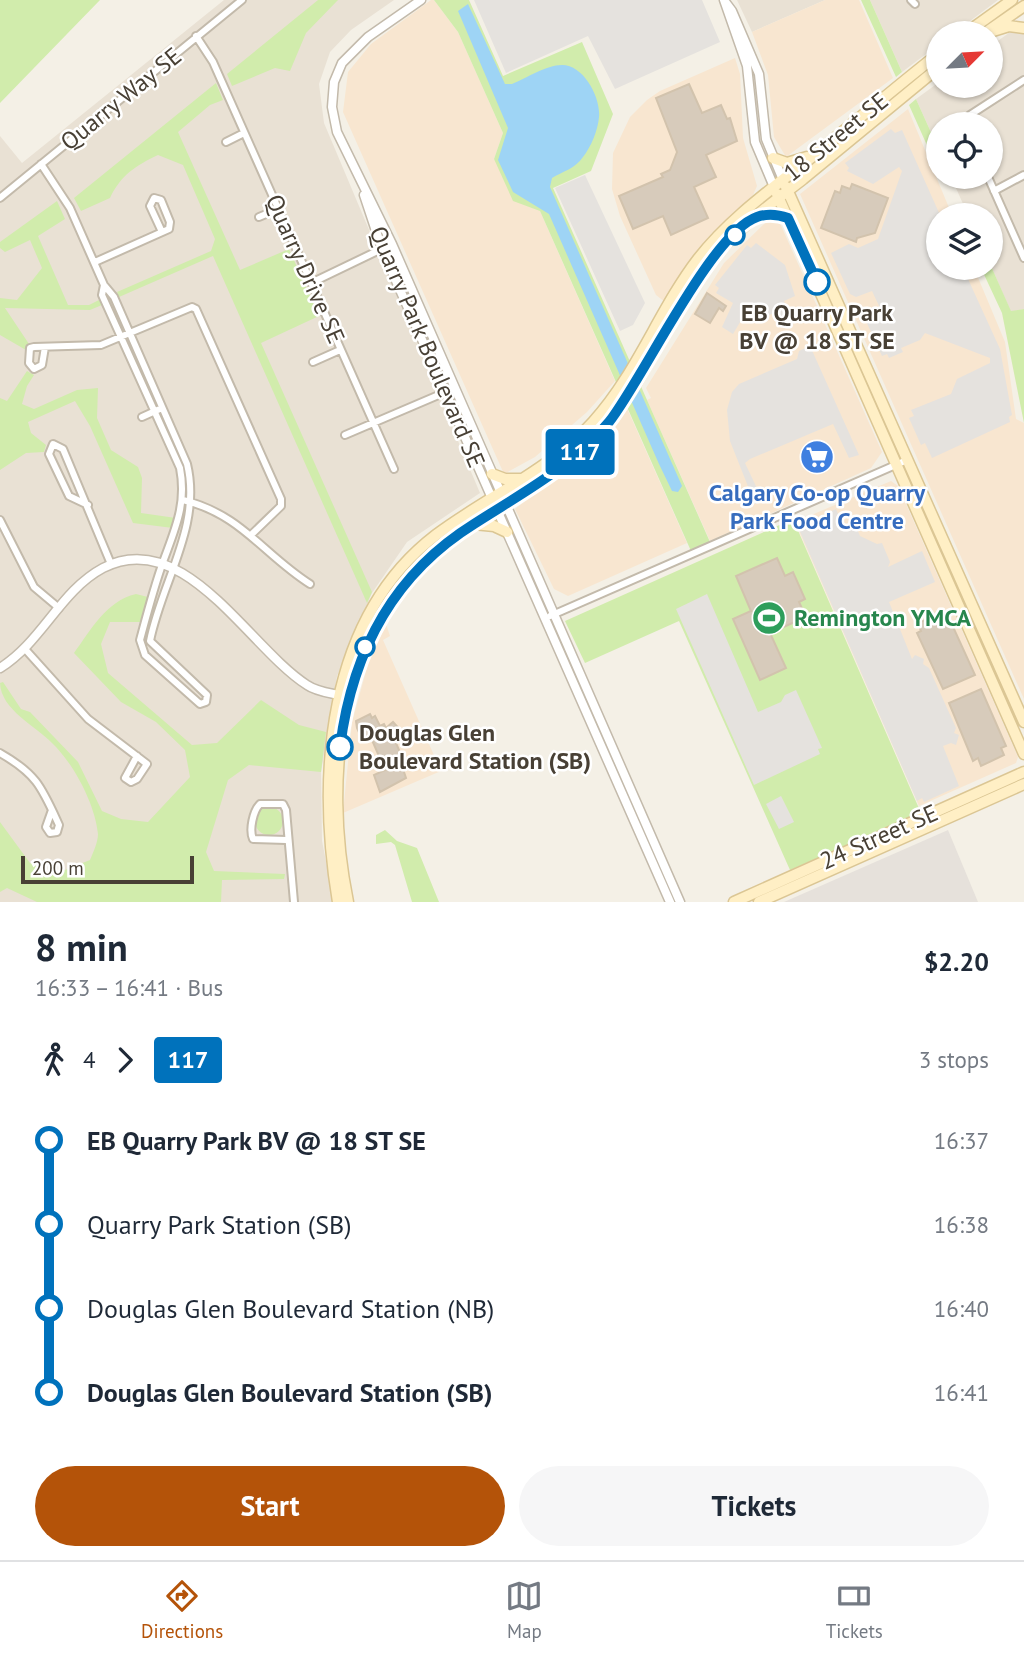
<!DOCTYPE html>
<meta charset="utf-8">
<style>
body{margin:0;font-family:"PT Sans",sans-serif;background:#f6f6f7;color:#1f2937;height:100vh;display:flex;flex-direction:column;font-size:26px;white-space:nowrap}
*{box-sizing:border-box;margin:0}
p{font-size:23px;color:#747a83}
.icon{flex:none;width:38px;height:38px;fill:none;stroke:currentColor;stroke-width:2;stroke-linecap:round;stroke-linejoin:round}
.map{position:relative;height:902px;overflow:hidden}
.drawer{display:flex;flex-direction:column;background:#fff;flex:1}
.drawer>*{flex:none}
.badge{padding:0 14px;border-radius:5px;font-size:24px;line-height:46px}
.needle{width:46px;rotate:66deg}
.fabs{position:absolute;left:926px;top:21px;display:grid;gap:14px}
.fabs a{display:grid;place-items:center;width:77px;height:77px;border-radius:50%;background:#fff;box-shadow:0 2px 5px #0004;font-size:35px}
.scale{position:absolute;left:21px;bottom:18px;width:173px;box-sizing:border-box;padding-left:7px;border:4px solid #484035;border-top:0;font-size:19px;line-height:24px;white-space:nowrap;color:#484035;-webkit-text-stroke:5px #fff;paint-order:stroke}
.map>.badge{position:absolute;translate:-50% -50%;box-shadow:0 0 0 4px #fff}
.legs{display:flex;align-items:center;gap:10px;height:77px;padding:0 35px;font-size:23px}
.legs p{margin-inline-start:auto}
.overview{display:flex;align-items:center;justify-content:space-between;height:119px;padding:0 35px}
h1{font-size:38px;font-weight:600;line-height:52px}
.action{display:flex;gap:14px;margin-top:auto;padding:14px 35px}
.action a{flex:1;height:80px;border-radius:42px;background:#b45309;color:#fff;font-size:28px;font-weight:600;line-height:80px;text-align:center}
.action a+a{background:#f6f6f7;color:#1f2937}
ul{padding:0 35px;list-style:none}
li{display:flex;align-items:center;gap:24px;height:84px;font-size:26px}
li i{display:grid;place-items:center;width:10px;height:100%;margin:0 9px;background:currentColor}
li i::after{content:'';width:18px;height:18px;margin:-9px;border:5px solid;border-radius:50%;background:#fff}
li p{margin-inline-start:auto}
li:first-child i{background:linear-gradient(#0000 50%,currentColor 0)}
li:last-child i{background:linear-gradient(currentColor 50%,#0000 0)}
.dock{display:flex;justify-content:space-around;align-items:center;height:98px;border-top:2px solid #e0e1e3;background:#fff;font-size:19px;color:#747a83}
.dock a{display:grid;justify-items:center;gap:4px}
.dock .on{color:#b45309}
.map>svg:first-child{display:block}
.residential{fill:#e9e1d4}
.commercial{fill:#f8e6d0}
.industrial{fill:#e6e1db}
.green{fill:#d1ecac}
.parking{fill:#e5e2de}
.water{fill:#9ed4f5}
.building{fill:#d7cbbb;stroke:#d2c3ad;stroke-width:2}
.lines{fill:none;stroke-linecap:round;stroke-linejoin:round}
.minor-casing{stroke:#c3baab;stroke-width:10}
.tertiary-casing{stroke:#c3baab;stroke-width:11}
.secondary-casing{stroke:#dbc694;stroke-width:13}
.minor{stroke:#fff;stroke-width:6}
.tertiary{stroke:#fff;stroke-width:8}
.secondary{stroke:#ffefc5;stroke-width:10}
.line-1-casing{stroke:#fff;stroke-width:16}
.line-1{stroke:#0072bc;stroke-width:10}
.stop-1-dot{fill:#fff;stroke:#0072bc;stroke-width:3.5}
.labels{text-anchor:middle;stroke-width:5;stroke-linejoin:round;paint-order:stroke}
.street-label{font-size:24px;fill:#484035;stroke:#fff}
.stop-label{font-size:24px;font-weight:bold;fill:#484035;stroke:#fff}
.shop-label{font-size:24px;font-weight:bold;fill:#366cbe;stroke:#fff}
.leisure-label{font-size:24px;font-weight:bold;fill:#27864d;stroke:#fff;text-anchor:start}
</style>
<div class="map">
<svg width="1024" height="902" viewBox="0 0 1024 902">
<rect width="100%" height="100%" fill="#f4f0e6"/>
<path class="residential" d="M224 0H394L351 30 330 52 319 84 324 123 480 493 407 542 372 593 337 676 321 772 322 841 334 902H0V136L22 163Z
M737 0H825L752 32Z
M870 0H998L954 33H938V45L902 72Z
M1024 22V309L1011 312 991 266 990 215H968L951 177H990V124H938V148L916 99 938 83V86H990L991 46Z"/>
<path class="commercial" d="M431 0H434L458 32 503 133 494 159 540 211 615 381 587 412 535 457 504 474 343 112 348 72 371 44Z
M825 0H859L893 78 786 157 774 137 768 75 752 32Z
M735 58 740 74 743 138 757 186 753 195 711 234 665 302 656 295 620 216 612 189 613 153 630 117 647 100 660 91Z
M908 109 952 215H938V268H974L1005 342 1016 419 1024 423V699L800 194Z
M779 221 882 452 871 468 710 541 647 400 651 398 646 388 724 263 766 222Z
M626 406 687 543 568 596 554 589 515 509 596 445Z
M891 481 898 486 1018 757 1016 763 919 806 795 522Z
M386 624 390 636 383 640 441 771 343 813 352 722 368 664Z"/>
<path class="industrial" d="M948 830 978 902H784Z"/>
<path class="green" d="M0 0H100L0 103Z
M318 0H338L306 33 290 71 275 68 232 86 227 74Z
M434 0H469L503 76 582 42 613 114 591 171 553 188 710 542 691 551 540 211 513 201 494 159 503 133 458 32Z
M861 0H870L902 72 896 77Z
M216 83 223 100 210 105 178 132 240 270 289 249 319 316 261 343 372 592 367 603 213 256 119 297 117 292 211 251 215 239 183 165 158 155C135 166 121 175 110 198L81 211 74 198Z
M916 99 938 148V170L909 105Z
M57 201 65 219 38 236 68 305H89L99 300 102 305 90 310 5 308 29 344 26 350 0 335V298L17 300 42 268 30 240 5 252 0 248V242Z
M991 266 1011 311 1024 309V423L1002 313 981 268Z
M27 371 34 375 27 386 22 404 34 409 77 390 98 388 97 418 111 450 138 467 142 478 141 513 176 518 173 528 133 523 90 426 75 401 28 422 31 433 46 445 44 452 26 453 0 470V398L7 401Z
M793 519 921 813 790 870 679 621 585 663 565 621Z
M136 594 148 597 140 622H110L101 644 108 673 192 745 217 743 261 700 299 725 326 732 321 772 249 765 228 780 206 852 214 871 285 874 284 879 222 880 221 902H37L7 888 0 892V822L30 863 55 874 90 860C93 853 98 842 98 834 95 804 74 764 52 743 36 726 1 710 0 683L3 682 21 709 30 712 78 762 102 811 121 819 148 822 190 777 185 750 156 722 121 702 74 653C91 630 106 601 136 594Z
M255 821a14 14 0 1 1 28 0a14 14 0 1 1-28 0Z
M385 830 397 841 417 848 439 902H412L395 845 391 842 376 844V835Z"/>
<path class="parking" d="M474 0H702L720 42 615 89 588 36 506 73Z
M891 129 895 133 902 130 940 215 938 268H963L1000 349 1012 415 1009 417 1010 422 932 458 925 443 921 445 909 418 914 416 911 410 951 394 957 379 990 363V358L925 333 920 340 901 348 903 352 889 358 887 354 882 356 866 321 870 319 868 314 880 308 872 291 856 297 850 294 831 253 849 244 858 248 878 239 902 171 899 167 873 184 847 171 849 168 845 163Z
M585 175 645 303 633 325 620 331 555 188Z
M756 243 785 265 795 296 784 301 791 319 784 322 778 311 761 319 746 312 733 334 722 327 733 303 716 293 719 288 715 285 747 245 751 248Z
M810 346 859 455 849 458 833 424 750 459 745 463 763 501 755 504 730 441 727 410 732 392 739 384 797 359 799 351Z
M836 509 843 526 854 522 860 536 877 544 882 543 890 562 888 567 922 551 935 582 889 602 912 659 915 655 924 659 923 664 929 668 956 728 954 733 959 735 956 745 951 743 943 746 959 786 924 802 922 798 917 801 798 527Z
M707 594 758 712 781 702 785 695 796 690 822 748 818 749 820 754 754 785 676 609Z
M781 796 794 822 779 829 766 804Z"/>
<path class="water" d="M468 4 505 84H512C527 78 546 65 562 65 584 65 601 98 599 117 598 130 591 147 583 157 576 168 562 172 552 178L550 187 682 486 678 492 672 491 659 464 549 214 513 192 498 160 508 128 458 11Z"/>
<path class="building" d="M689 84 702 113 721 105 727 119 730 118 737 141 706 155 716 177 694 187 708 218 671 235 663 216 633 229 619 196 663 177 661 174 670 170 677 152 656 98Z
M852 184 888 198 875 233 857 238 856 242 821 228 835 191 840 193 842 186 850 189Z
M707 293 726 306 723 311 719 308 710 323 695 314Z
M777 558 785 576 793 572 805 599 799 602 806 617 770 633 786 668 760 680 733 619 751 611 736 576Z
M941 613 944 620 949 618 975 675 943 689 917 633 921 631 918 623Z
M981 689 1006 746 1001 748 1004 755 981 766 978 758 973 761 949 703Z
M370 714 372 718 375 716 380 726 384 724 386 728 393 722 402 732 393 736 404 762 401 763 406 778 380 792 374 775 385 770 372 740 367 736 362 739 357 728 356 721Z"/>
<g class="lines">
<g class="minor-casing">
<path id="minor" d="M911 0 915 4
M196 36 213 62 394 469
M965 124 970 115 1024 80
M226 142 244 133
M41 164 70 208 104 285
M988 177 1024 258
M994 191 1024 175
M0 198 242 0
M259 217 278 209
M95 262 169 229 170 222 161 200 154 198 150 206 162 232
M311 283 392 244
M104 285 114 297 187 464C202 526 162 581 150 641L207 695 206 702 200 704 145 655 140 640C147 614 154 587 163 562 175 529 187 504 180 468L102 295Z
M45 347 42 365 34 369 29 363 30 348 34 347 101 345 192 307 196 309 281 499V506L252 534
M313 362 340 350
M142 417 162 408
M345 435 455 388
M183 500C241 514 264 555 310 584
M88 505 69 496 49 454 53 444 63 449 111 564
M0 520 34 587 59 608
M550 616 907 460
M25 649 88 719 147 764 137 779 131 782 125 778 137 756
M0 753C37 774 42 788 59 825L57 832 50 833 46 827 52 810
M286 840 253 839C249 830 253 811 260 804H283L286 810 294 902"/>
</g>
<g class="tertiary-casing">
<path id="tertiary" d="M421 0 368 37 342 63 334 82 332 107 337 132 392 244 680 902
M724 0 747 66 755 142 774 187
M726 3 732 11 759 74 766 139 783 180
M364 195 382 249 670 902
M0 668C42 642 60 591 103 568 184 526 248 647 307 685 317 692 331 693 343 696"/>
</g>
<g class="secondary-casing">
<path id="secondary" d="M993 31 1009 26 1024 28
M966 33 1012 0
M985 33 1024 6
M773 158 787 163 807 157
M786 187 1024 722
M777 194 1024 754
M758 216 768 214 788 218
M492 474 505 479H521
M474 524 494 526 507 532
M338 902C317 776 326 619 436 535 488 496 549 471 593 422 637 374 659 310 698 259 730 218 773 188 813 156 855 122 896 87 938 54
M348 902C322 775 338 622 450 539 502 501 561 477 604 428 648 377 670 310 713 258 739 227 771 204 803 179 848 142 893 105 938 68
M734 902 1024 772
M759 902 1024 784"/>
</g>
<use href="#minor" class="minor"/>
<use href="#tertiary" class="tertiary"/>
<use href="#secondary" class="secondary"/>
</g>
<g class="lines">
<g class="line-1-casing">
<path id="line-1" d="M340 747C352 653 392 575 474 524 522 493 572 467 609 422 643 379 711 233 757 217 768 213 777 214 788 218L817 282"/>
</g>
<use href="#line-1" class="line-1"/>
</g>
<defs>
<g id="supermarket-disc" transform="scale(1.75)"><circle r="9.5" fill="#3f7fe0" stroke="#fff"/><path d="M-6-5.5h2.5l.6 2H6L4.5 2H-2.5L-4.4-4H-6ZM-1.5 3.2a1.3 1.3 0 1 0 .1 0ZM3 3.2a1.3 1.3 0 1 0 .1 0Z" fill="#fff"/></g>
<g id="stadium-disc" transform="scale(1.75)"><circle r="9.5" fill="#2e9e5b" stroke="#fff"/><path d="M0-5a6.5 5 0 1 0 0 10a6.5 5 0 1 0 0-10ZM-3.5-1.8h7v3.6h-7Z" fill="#fff"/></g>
</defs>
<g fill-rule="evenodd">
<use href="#supermarket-disc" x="817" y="457"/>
<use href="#stadium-disc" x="769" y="618"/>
</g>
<g class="stop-1-dot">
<circle cx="735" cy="235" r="9"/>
<circle cx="817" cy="282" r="12"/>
<circle cx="365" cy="647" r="9"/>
<circle cx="340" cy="747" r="12"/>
</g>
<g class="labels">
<g class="street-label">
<text transform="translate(121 99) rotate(-39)" y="8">Quarry Way SE</text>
<text transform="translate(836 137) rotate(-39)" y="8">18 Street SE</text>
<text transform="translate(305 269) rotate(66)" y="8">Quarry Drive SE</text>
<text transform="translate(427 347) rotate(67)" y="8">Quarry Park Boulevard SE</text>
<text transform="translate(879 837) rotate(-24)" y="8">24 Street SE</text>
</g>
<g class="stop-label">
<text x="817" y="321">EB Quarry Park<tspan x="817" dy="28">BV @ 18 ST SE</tspan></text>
<text x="359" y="741" text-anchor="start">Douglas Glen<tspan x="359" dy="28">Boulevard Station (SB)</tspan></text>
</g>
<g class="shop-label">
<text x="817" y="501">Calgary Co-op Quarry<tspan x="817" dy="28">Park Food Centre</tspan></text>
</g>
<g class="leisure-label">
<text x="794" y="626">Remington YMCA</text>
</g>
</g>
</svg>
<div class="fabs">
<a><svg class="needle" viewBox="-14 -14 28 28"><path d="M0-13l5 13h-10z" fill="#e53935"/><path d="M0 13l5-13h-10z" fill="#747a83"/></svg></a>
<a><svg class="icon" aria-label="locate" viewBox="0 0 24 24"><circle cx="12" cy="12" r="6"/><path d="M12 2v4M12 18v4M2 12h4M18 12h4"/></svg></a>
<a><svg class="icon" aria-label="layers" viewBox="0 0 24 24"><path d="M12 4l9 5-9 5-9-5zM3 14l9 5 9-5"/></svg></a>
</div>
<div class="scale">200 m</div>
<b class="badge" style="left:580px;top:452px;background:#0072bc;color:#fff">117</b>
</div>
<section class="drawer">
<div class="overview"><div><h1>8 min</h1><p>16:33 – 16:41 · Bus</p></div><b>$2.20</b></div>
<div class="legs"><svg class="icon" aria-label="walk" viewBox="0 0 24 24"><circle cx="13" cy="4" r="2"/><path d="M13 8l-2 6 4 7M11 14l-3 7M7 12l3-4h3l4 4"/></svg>4<svg class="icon" aria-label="forward" viewBox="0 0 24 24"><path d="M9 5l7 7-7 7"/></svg><b class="badge" style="background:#0072bc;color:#fff">117</b><p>3 stops</p></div>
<ul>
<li><i style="color:#0072bc"></i><b>EB Quarry Park BV @ 18 ST SE</b><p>16:37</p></li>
<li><i style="color:#0072bc"></i><span>Quarry Park Station (SB)</span><p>16:38</p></li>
<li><i style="color:#0072bc"></i><span>Douglas Glen Boulevard Station (NB)</span><p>16:40</p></li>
<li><i style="color:#0072bc"></i><b>Douglas Glen Boulevard Station (SB)</b><p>16:41</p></li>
</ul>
<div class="action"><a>Start</a><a>Tickets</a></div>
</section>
<nav class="dock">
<a class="on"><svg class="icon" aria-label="directions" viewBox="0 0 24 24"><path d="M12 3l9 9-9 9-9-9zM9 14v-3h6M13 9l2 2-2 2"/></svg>Directions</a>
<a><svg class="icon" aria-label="map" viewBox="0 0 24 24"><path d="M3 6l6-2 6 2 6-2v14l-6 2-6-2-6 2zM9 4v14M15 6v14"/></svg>Map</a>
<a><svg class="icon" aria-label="tickets" viewBox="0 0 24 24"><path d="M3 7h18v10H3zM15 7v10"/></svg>Tickets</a>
</nav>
